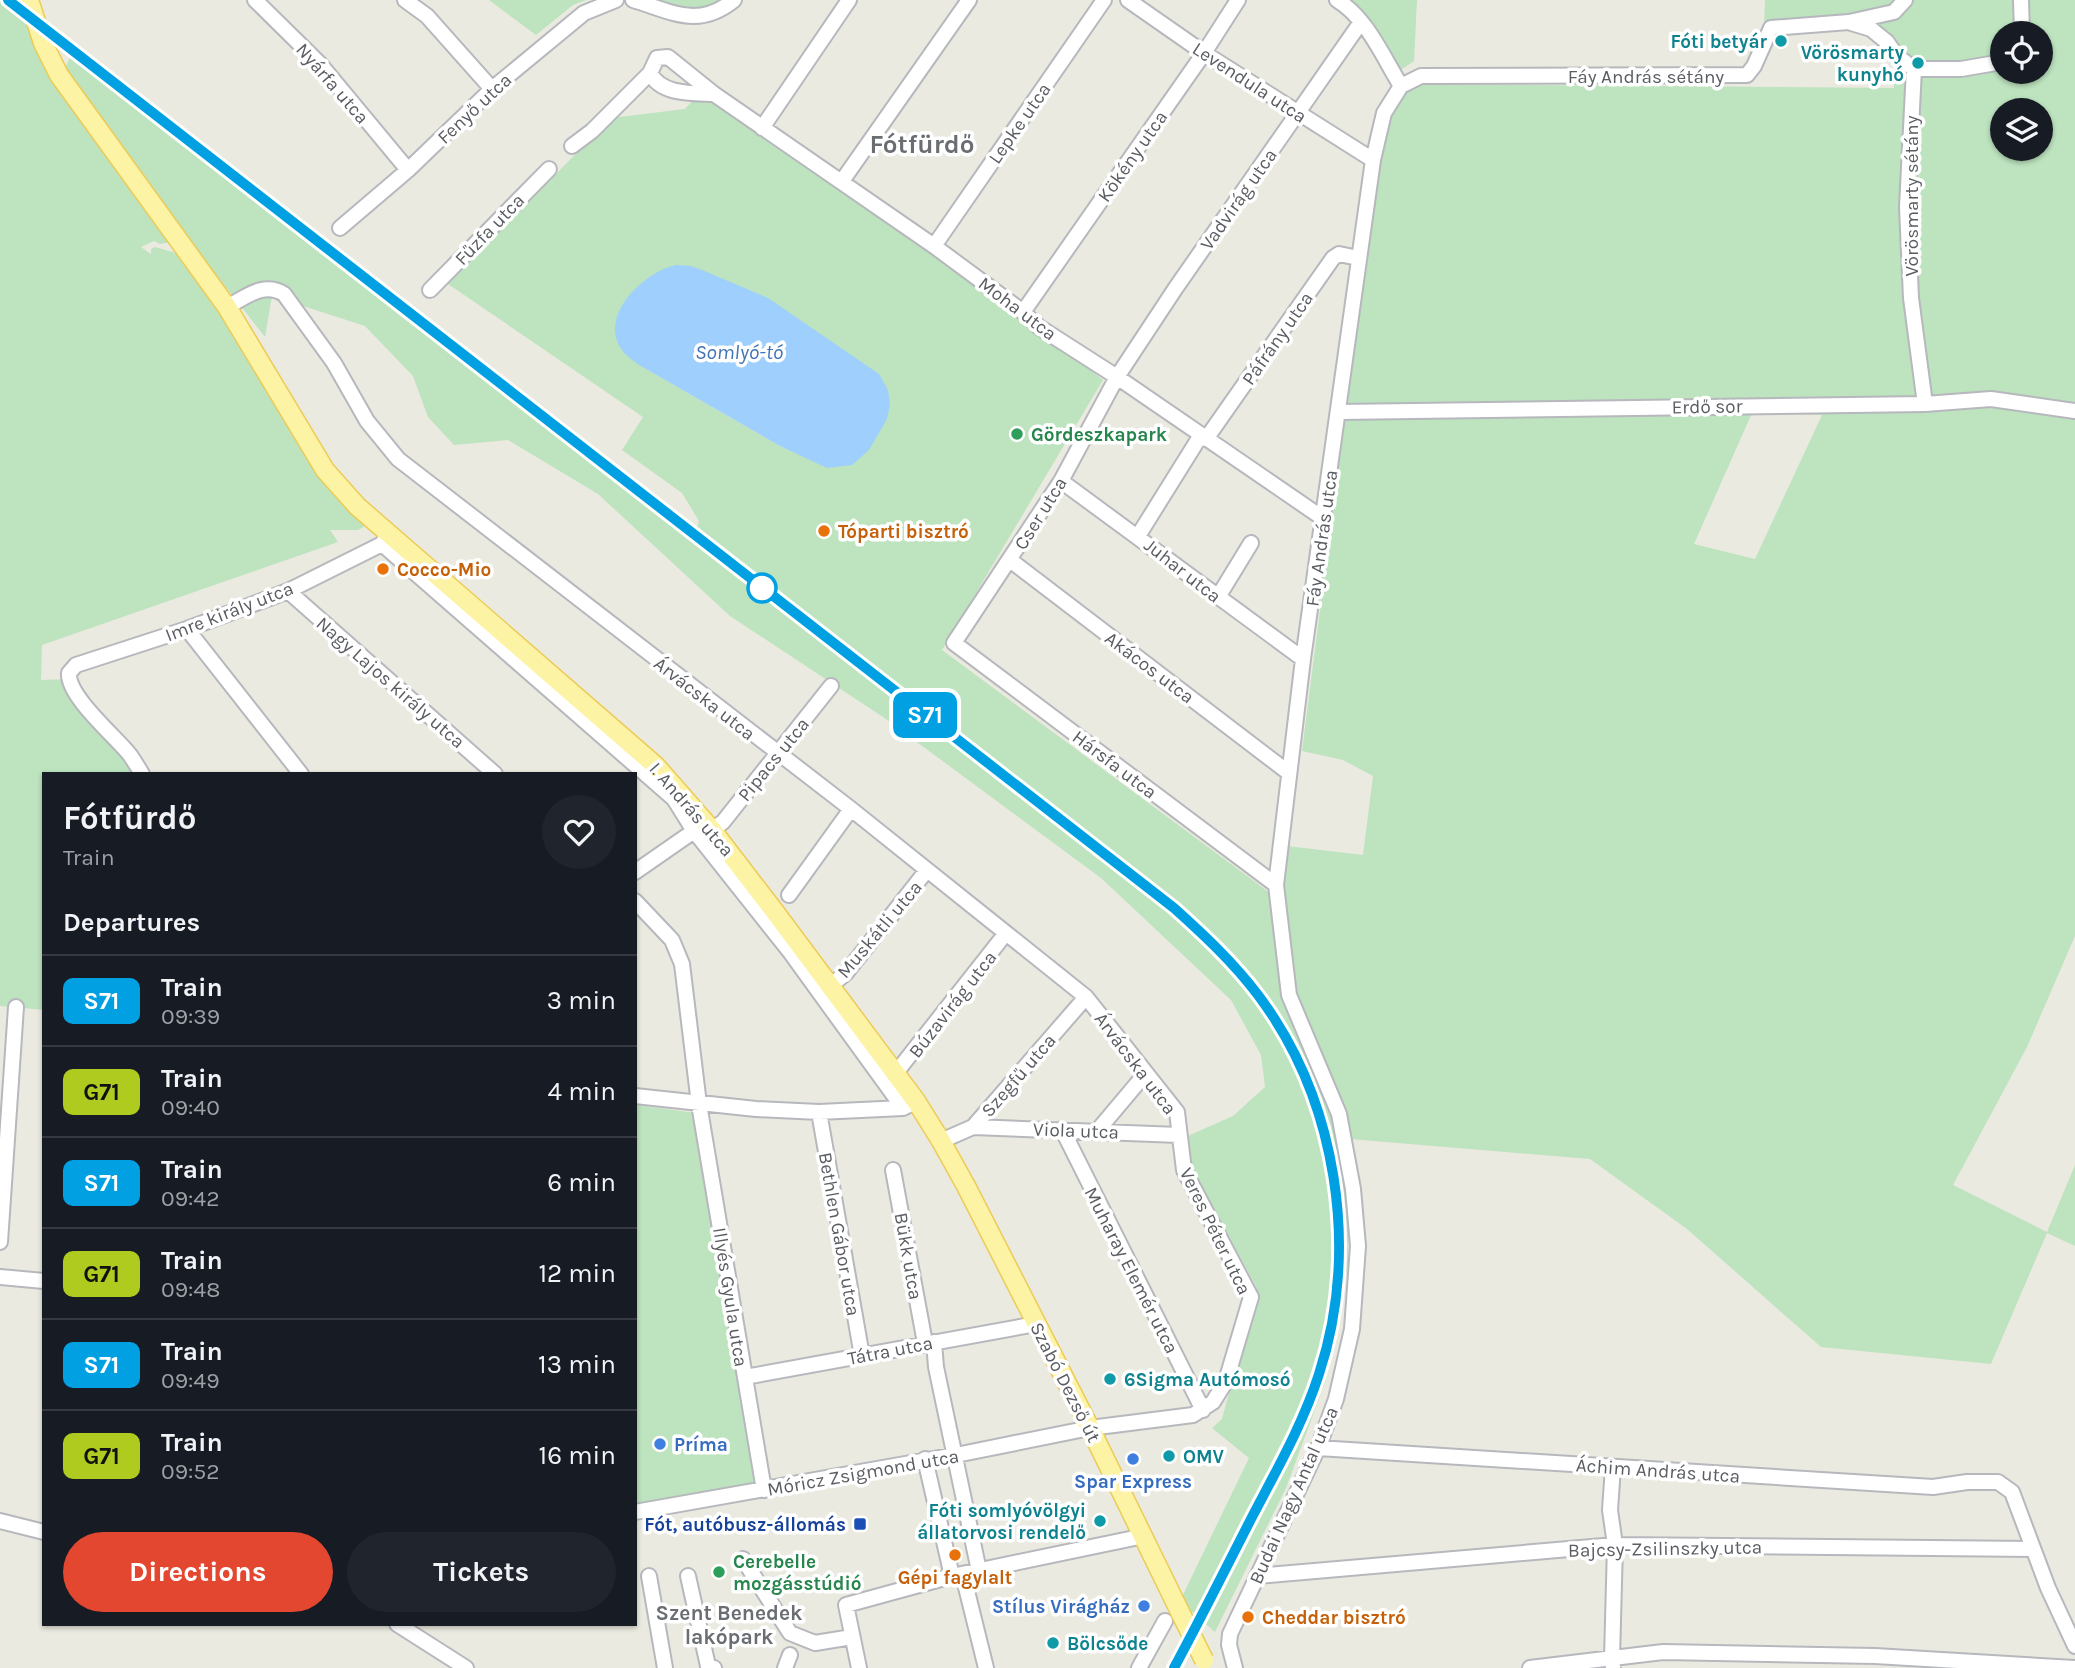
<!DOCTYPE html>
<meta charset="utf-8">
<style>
body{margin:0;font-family:Karla,sans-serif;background:#20242c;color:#f1f3f6;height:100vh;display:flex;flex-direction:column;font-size:26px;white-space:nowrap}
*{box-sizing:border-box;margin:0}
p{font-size:23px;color:#9ea1a6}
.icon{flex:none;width:38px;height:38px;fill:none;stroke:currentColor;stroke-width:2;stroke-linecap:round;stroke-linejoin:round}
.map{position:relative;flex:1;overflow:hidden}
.drawer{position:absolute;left:42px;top:772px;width:595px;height:854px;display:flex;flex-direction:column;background:#171b24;border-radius:0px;box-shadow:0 2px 5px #0004}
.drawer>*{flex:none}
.badge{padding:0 14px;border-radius:10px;font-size:24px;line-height:46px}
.buttons{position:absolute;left:1990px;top:21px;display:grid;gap:14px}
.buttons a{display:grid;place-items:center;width:63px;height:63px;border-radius:50%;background:#171b24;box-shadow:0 2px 5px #0004;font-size:35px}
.map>.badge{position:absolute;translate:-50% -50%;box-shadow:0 0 0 4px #fff}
h2{padding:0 21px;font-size:26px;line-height:63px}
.round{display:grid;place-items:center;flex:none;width:74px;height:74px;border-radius:37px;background:#20242c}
.headline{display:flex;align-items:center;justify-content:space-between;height:119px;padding:0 21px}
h1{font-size:33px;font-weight:700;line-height:52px}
.action{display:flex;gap:14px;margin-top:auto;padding:14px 21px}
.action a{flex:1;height:80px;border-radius:42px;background:#e3472f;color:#fff;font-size:28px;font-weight:700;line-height:80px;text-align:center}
.action a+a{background:#20242c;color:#f1f3f6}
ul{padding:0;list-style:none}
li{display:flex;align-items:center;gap:21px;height:91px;padding:0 21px;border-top:2px solid #363941}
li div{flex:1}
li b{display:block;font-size:26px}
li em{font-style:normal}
li .badge{min-width:77px;font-weight:700;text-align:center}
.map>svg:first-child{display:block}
.green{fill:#bde3bf;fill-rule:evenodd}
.water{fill:#9fcffc}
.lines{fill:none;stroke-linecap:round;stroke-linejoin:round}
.minor-casing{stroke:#b6b8bd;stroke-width:18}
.major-casing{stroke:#eccb58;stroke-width:21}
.minor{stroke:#fff;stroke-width:14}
.major{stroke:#fcf3a4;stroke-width:18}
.rail{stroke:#b1b2b2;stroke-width:2.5;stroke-dasharray:2 9;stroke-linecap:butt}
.major-bridge-casing{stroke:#eccb58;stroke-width:21;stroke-linecap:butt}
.major-bridge{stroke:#fcf3a4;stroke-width:18}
.line-casing{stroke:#fff;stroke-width:16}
.line{stroke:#00a0e3;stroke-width:10}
.culture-dot{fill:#0f9aa8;stroke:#fff;stroke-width:2.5}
.leisure-dot{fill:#2e9e5b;stroke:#fff;stroke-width:2.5}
.food-dot{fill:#e8710a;stroke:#fff;stroke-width:2.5}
.stop-dot{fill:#fff;stroke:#00a0e3;stroke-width:3.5}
.shop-dot{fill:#3f7fe0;stroke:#fff;stroke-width:2.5}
.transit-dot{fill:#1a4fb4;stroke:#fff;stroke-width:2.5}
.labels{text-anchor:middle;stroke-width:7;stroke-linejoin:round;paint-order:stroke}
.culture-label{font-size:19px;font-weight:bold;fill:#0d838f;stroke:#fff;text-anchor:end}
.street-label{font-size:19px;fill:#595c61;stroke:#fff}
.leisure-label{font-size:19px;font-weight:bold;fill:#27864d;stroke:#fff;text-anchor:start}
.food-label{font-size:19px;font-weight:bold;fill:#c56008;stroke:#fff;text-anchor:start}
.shop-label{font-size:19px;font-weight:bold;fill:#366cbe;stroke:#fff;text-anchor:start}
.transit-label{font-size:19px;font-weight:bold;fill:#164399;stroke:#fff;text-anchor:end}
.water-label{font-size:21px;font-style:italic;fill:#4173b5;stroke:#fff}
.neighbourhood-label{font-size:21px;font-weight:bold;fill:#6a6e73;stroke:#fff}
.district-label{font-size:26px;font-weight:bold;fill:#6a6e73;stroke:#fff}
</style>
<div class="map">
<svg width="2075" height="1668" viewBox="0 0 2075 1668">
<rect width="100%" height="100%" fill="#ebeae0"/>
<path class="green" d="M0 0H25L28 6 16 10 30 20 171 242 160 244 154 241 141 247 151 254V249L155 247 176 253 185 258 325 474 372 522 358 530H330L338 542 42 645 41 680 68 679 142 773 44 774V1010L0 1006Z
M489 0H586L573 5 536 35Z
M627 0H721L695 22Z
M1346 0H1417L1414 61 1399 71Z
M1765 0H2075V936L2027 1047 1953 1185 2047 1232 2075 1165V1246L2047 1233 1991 1364 1821 1347 1687 1229 1590 1159 1350 1139 1348 1265 1326 1380 1286 1488 1215 1632 1180 1601 1249 1458 1212 1428 1222 1419 1257 1288 1183 1151 1190 1135 1233 1116 1265 1087 1261 1055 1231 1000 1101 878 883 717 730 616 598 494 508 440 454 445 428 417 413 376 365 326 272 296 265 337 143 182 64 71 71 55 693 542 699 521 682 493 622 450 643 417 448 284 611 118 685 109 701 91 1005 303 1103 380 942 650 1270 893 1287 846 1363 855 1373 776 1343 760 1302 751 1376 171C1382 135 1381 103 1417 84L1894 88 1895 37 1856 15 1764 26ZM2002 33H2040V72H2002ZM2002 110H2040V149H2002ZM639 365 827 467 780 446ZM1752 413 1822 415 1755 559 1694 544Z
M635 1105 696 1113 757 1485 635 1510Z"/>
<path class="water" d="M676 265 691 266 702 270 768 298 879 374 888 390 890 405 887 419 869 450 852 465 827 468 780 446 639 365C634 361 626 356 622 350 597 316 645 271 676 265Z"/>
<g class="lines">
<g class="minor-casing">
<path id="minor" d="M255 0 320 64 408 170
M405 0 427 16 492 89
M633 0C673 12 698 29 734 0
M1128 0 1204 53 1373 160
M1337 0C1367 18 1383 57 1401 86
M2021 0 2022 33
M1851 23 1871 29 1887 42 1896 55 1914 69 1907 207 1911 298 1925 404
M1914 69H1961L2002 62
M1401 86 1421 76 1747 75 1754 66 1771 28 1849 22 1894 12 1905 0
M714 94 668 57 657 58 650 73C661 95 692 93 714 94L934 246 1023 312 1039 327 1117 377 1324 519
M762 128 849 0
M572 146 592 131 650 73
M842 181 969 0
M340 228 408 170 492 89 584 13 616 0
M934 246 1104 0
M430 290 549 169
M227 307C246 297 264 281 284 294L334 363 367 421 398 459 851 809 1086 997 1177 1112 1184 1170 1251 1297 1226 1381 1213 1402 1193 1415 1090 1428 956 1455 635 1512
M1023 312 1204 53 1238 0
M1338 412 1925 404 1991 399 2075 411
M1206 439 1333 258 1339 254 1358 258
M1061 481 1303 659
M1138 536 1201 435
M382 544 674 799 694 831 790 952 903 1108
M1010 560 1289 773
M288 591 495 774
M1218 597 1251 543
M187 629 301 774
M142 774C138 767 134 761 130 755 115 736 67 696 69 673L76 665 187 629 288 591 382 544 386 538
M712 830 723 822 831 686
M635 872 694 831
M1276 885 954 643 1061 481 1117 377 1175 289 1361 22
M789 895 851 809
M635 901 672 940 682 964 699 1104 764 1490
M830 986 846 973 927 870
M895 1074 1006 933
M635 1096 756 1109 819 1112 903 1108 909 1105
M819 1112 862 1356
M973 1127 1179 1135
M1062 1129 1203 1410
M1098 1130 1146 1073
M941 1141 973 1127 1086 997
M893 1170 925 1343
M0 1242 16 1007
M0 1277 44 1281
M934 1342 936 1367 979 1571
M745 1377 1036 1324
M1318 1448 1933 1487 1967 1482H1998L2012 1492 2048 1588 2075 1646
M925 1459 952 1576
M1613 1467 1610 1510 1615 1545 1612 1658 1613 1668
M0 1521 44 1532
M743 1559 790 1633 815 1643 852 1637
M963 1575 986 1668
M649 1576 665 1668
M688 1576 708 1666 714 1668
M1257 1576 1615 1545 2033 1549
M397 1624 466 1668
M785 1668 790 1655
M859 1668 846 1605 952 1576 1144 1536
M1139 1668 1165 1621
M1235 1668 1229 1645 1230 1634 1318 1448 1336 1399 1352 1329 1358 1246 1353 1189 1339 1114 1289 995 1276 885 1303 659 1373 160 1384 113 1401 86
M1530 1668 1663 1652 1875 1656 2075 1668"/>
</g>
<g class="major-casing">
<path id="major" d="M29 0 43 43 59 75 227 307 325 470 357 506 656 766 712 830 775 912 916 1101 941 1141 966 1186 1090 1428 1181 1614"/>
</g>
<use href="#minor" class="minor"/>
<use href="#major" class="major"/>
<path class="rail" d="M8 0 1174 908C1204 935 1233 962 1258 995 1337 1100 1360 1249 1319 1374 1303 1424 1276 1471 1252 1517 1226 1568 1201 1619 1174 1668"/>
<g class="major-bridge-casing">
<path id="major-bridge" d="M1181 1614 1204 1660"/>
</g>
<use href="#major-bridge" class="major-bridge"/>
</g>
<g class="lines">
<g class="line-casing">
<path id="line" d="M8 0 1174 908C1204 935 1233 962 1258 995 1337 1100 1360 1249 1319 1374 1303 1424 1276 1471 1252 1517 1226 1568 1201 1618 1174 1668"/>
</g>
<use href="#line" class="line"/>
</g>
<g class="culture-dot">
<circle cx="1781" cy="41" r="7"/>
<circle cx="1918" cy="63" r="7"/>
<circle cx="1110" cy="1379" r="7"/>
<circle cx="1169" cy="1456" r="7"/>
<circle cx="1100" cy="1521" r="7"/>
<circle cx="1053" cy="1643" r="7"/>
</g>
<g class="leisure-dot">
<circle cx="1017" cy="434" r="7"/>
<circle cx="719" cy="1572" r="7"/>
</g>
<g class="food-dot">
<circle cx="824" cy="531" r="7"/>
<circle cx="383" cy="569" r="7"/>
<circle cx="955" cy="1555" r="7"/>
<circle cx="1248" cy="1617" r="7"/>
</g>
<circle class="stop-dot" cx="762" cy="588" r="14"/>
<g class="shop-dot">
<circle cx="660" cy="1444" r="7"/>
<circle cx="1133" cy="1459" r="7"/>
<circle cx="1144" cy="1606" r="7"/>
</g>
<rect class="transit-dot" x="853" y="1517" width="14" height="14" rx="3.5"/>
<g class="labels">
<g class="culture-label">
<text x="1767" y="48">Fóti betyár</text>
<text x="1904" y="59">Vörösmarty<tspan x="1904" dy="22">kunyhó</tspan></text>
<text x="1124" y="1386" text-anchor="start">6Sigma Autómosó</text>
<text x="1183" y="1463" text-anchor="start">OMV</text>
<text x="1086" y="1517">Fóti somlyóvölgyi<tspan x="1086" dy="22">állatorvosi rendelő</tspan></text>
<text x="1067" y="1650" text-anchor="start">Bölcsőde</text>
</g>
<g class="street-label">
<text x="1646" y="83">Fáy András sétány</text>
<text transform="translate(1250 82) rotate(33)" y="7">Levendula utca</text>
<text transform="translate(333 83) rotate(49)" y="7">Nyárfa utca</text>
<text transform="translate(474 108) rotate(-43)" y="7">Fenyő utca</text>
<text transform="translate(1019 123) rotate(-55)" y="7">Lepke utca</text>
<text transform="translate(1132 156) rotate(-55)" y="7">Kökény utca</text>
<text transform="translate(1911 196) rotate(-90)" y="7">Vörösmarty sétány</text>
<text transform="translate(1238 199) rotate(-55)" y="7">Vadvirág utca</text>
<text transform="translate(489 229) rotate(-46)" y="7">Fűzfa utca</text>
<text transform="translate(1018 308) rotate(37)" y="7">Moha utca</text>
<text transform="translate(1277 338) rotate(-55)" y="7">Páfrány utca</text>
<text transform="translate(1707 406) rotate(-1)" y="7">Erdő sor</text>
<text transform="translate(1040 513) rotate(-58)" y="7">Cser utca</text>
<text transform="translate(1321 538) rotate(-82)" y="7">Fáy András utca</text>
<text transform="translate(1183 570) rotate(38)" y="7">Juhar utca</text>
<text transform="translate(229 611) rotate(-21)" y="7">Imre király utca</text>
<text transform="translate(1150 667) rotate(37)" y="7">Akácos utca</text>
<text transform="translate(391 682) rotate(41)" y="7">Nagy Lajos király utca</text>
<text transform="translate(705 698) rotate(38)" y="7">Árvácska utca</text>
<text transform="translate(773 759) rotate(-51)" y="7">Pipacs utca</text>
<text transform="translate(1115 764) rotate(37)" y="7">Hársfa utca</text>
<text transform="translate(692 809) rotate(49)" y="7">I. András utca</text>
<text transform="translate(879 929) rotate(-50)" y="7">Muskátli utca</text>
<text transform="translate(952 1004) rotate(-52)" y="7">Búzavirág utca</text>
<text transform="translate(1136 1063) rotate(53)" y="7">Árvácska utca</text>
<text transform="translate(1018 1075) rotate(-49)" y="7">Szegfű utca</text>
<text transform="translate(1076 1130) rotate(2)" y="7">Viola utca</text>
<text transform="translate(1216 1231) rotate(64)" y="7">Veres Péter utca</text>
<text transform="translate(840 1234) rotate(80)" y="7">Bethlen Gábor utca</text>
<text transform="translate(909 1256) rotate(80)" y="7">Bükk utca</text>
<text transform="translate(1132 1270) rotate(63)" y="7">Muharay Elemér utca</text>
<text transform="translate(731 1297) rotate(81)" y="7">Illyés Gyula utca</text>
<text transform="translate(890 1350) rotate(-11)" y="7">Tátra utca</text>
<text transform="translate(1066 1382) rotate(63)" y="7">Szabó Dezső út</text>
<text transform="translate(1658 1470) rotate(4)" y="7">Áchim András utca</text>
<text transform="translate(863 1472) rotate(-10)" y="7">Móricz Zsigmond utca</text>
<text transform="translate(1293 1495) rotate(-66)" y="7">Budai Nagy Antal utca</text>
<text transform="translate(1665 1548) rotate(-1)" y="7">Bajcsy-Zsilinszky utca</text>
</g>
<g class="leisure-label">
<text x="1031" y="441">Gördeszkapark</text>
<text x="733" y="1568">Cerebelle<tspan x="733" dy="22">mozgásstúdió</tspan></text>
</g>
<g class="food-label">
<text x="838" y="538">Tóparti bisztró</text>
<text x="397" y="576">Cocco-Mio</text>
<text x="955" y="1584" text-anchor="middle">Gépi fagylalt</text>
<text x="1262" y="1624">Cheddar bisztró</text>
</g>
<g class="shop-label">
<text x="674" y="1451">Príma</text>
<text x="1133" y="1488" text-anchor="middle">Spar Express</text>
<text x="1130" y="1613" text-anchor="end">Stílus Virágház</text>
</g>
<g class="transit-label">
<text x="846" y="1531">Fót, autóbusz-állomás</text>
</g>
<g class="water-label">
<text x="739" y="359">Somlyó-tó</text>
</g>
<g class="neighbourhood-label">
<text x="729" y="1620">Szent Benedek<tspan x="729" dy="24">lakópark</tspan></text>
</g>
<g class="district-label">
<text x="922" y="153">Fótfürdő</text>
</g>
</g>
</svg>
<div class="buttons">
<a><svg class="icon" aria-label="locate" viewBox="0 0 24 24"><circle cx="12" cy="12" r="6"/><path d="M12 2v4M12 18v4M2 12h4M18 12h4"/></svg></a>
<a><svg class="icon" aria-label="layers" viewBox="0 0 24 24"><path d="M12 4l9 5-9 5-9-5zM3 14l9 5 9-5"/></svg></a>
</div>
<b class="badge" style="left:925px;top:715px;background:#00a0e3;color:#fff">S71</b>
<section class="drawer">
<div class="headline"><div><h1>Fótfürdő</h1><p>Train</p></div><a class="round"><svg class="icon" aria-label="heart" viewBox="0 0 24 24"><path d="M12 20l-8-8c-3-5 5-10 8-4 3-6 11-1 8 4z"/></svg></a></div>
<h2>Departures</h2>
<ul>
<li><span class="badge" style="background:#00a0e3;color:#fff">S71</span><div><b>Train</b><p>09:39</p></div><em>3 min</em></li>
<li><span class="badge" style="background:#b0cb1f;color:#111">G71</span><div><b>Train</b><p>09:40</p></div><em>4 min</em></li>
<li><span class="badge" style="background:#00a0e3;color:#fff">S71</span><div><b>Train</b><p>09:42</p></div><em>6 min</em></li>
<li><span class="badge" style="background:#b0cb1f;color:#111">G71</span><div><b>Train</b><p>09:48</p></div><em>12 min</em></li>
<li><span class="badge" style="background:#00a0e3;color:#fff">S71</span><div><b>Train</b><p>09:49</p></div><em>13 min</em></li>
<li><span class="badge" style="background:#b0cb1f;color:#111">G71</span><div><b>Train</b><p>09:52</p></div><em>16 min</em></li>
</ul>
<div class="action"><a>Directions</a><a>Tickets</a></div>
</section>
</div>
